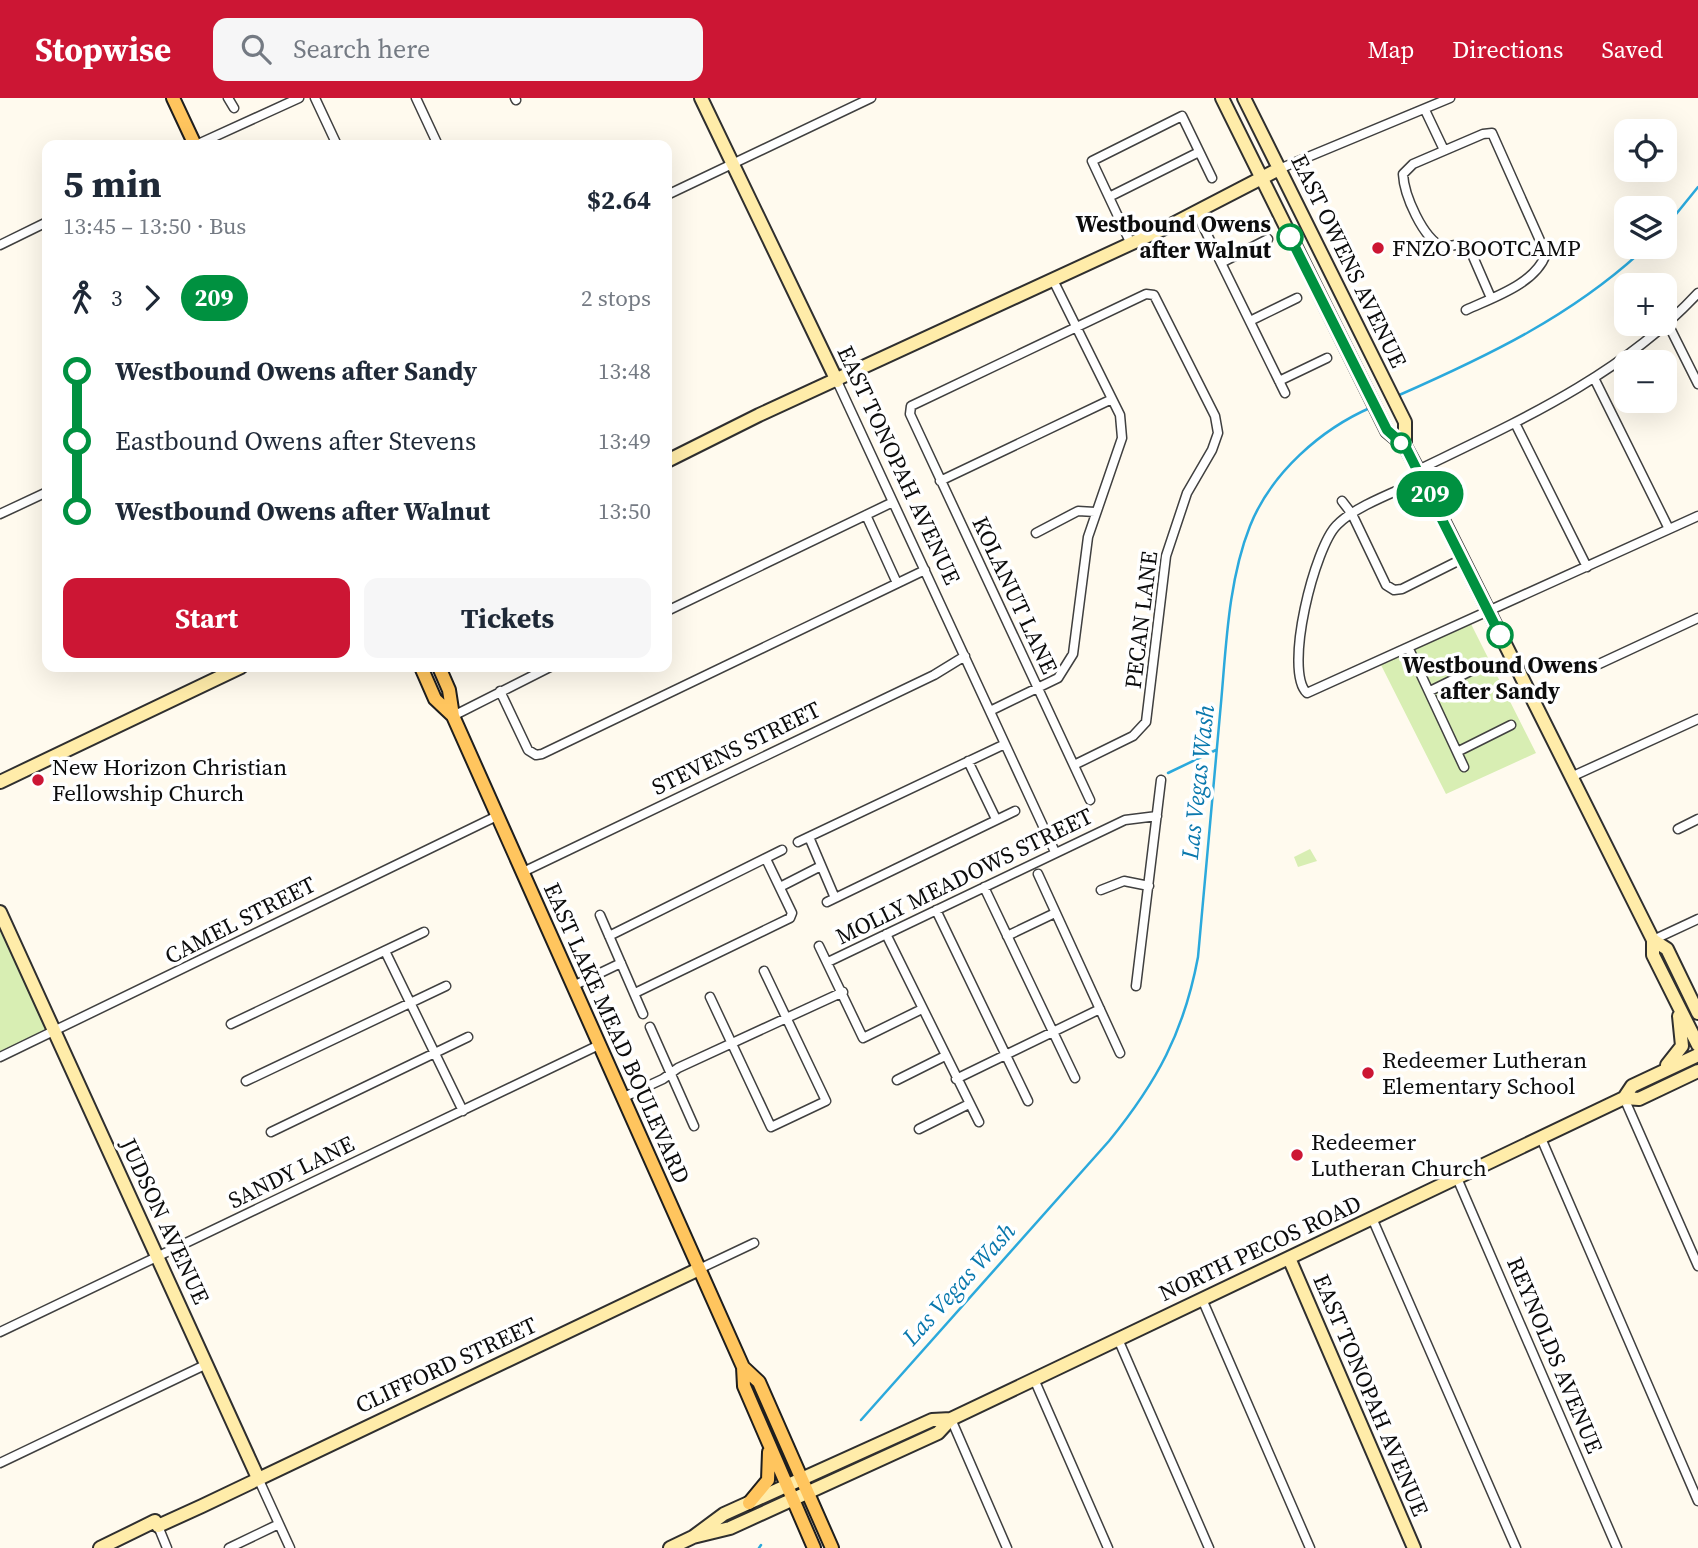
<!DOCTYPE html>
<meta charset="utf-8">
<style>
body{margin:0;font-family:"Source Serif 4",serif;background:#f6f6f7;color:#1f2937;height:100vh;display:flex;flex-direction:column;font-size:26px;white-space:nowrap}
*{box-sizing:border-box;margin:0}
p{font-size:23px;color:#747a83}
.icon{flex:none;width:38px;height:38px;fill:none;stroke:currentColor;stroke-width:2;stroke-linecap:round;stroke-linejoin:round}
.map{position:relative;flex:1;overflow:hidden}
.drawer{position:absolute;left:42px;top:42px;width:630px;height:532px;display:flex;flex-direction:column;background:#fff;border-radius:14px;box-shadow:0 7px 28px #0002}
.drawer>*{flex:none}
.badge{padding:0 14px;border-radius:23px;font-size:24px;line-height:46px}
.controls{position:absolute;left:1614px;top:21px;display:grid;gap:14px}
.controls a{display:grid;place-items:center;width:63px;height:63px;border-radius:14px;background:#fff;box-shadow:0 7px 28px #0002;font-size:35px}
.map>.badge{position:absolute;translate:-50% -50%;box-shadow:0 0 0 4px #fff}
.legs{display:flex;align-items:center;gap:10px;height:77px;padding:0 21px;font-size:23px}
.legs p{margin-inline-start:auto}
.head{display:flex;align-items:center;justify-content:space-between;height:119px;padding:0 21px}
h1{font-size:38px;font-weight:700;line-height:52px}
.cta{display:flex;gap:14px;margin-top:auto;padding:14px 21px}
.cta a{flex:1;height:80px;border-radius:14px;background:#cc1634;color:#fff;font-size:28px;font-weight:700;line-height:80px;text-align:center}
.cta a+a{background:#f6f6f7;color:#1f2937}
ul{padding:0 21px;list-style:none}
li{display:flex;align-items:center;gap:24px;height:70px;font-size:26px}
li i{display:grid;place-items:center;width:10px;height:100%;margin:0 9px;background:currentColor}
li i::after{content:'';width:18px;height:18px;margin:-9px;border:5px solid;border-radius:50%;background:#fff}
li p{margin-inline-start:auto}
li:first-child i{background:linear-gradient(#0000 50%,currentColor 0)}
li:last-child i{background:linear-gradient(currentColor 50%,#0000 0)}
header{display:flex;align-items:center;gap:42px;box-sizing:border-box;height:98px;padding:0 35px;background:#cc1634;color:#fff}
header strong{font-size:33px}
nav{display:flex;gap:38px;margin-inline-start:auto;font-size:24px}
.search{width:490px;height:63px;background:#f6f6f7;display:flex;align-items:center;gap:18px;box-sizing:border-box;padding:0 24px;border-radius:14px;color:#747a83;font-size:26px}
.map>svg:first-child{display:block}
.green{fill:#d8eeb3}
.lines{fill:none;stroke-linecap:round;stroke-linejoin:round}
.stream{stroke:#2ba9dc;stroke-width:2.5}
.street-casing{stroke:#404040;stroke-width:11}
.secondary-casing{stroke:#2f2f2f;stroke-width:16}
.primary-casing{stroke:#1e1e1e;stroke-width:16}
.street{stroke:#fff;stroke-width:8}
.secondary{stroke:#ffeca9;stroke-width:12}
.primary{stroke:#ffc55e;stroke-width:12}
.line-1-casing{stroke:#fff;stroke-width:16}
.line-1{stroke:#009140;stroke-width:10}
.stop-1-dot{fill:#fff;stroke:#009140;stroke-width:3.5}
.poi-dot{fill:#cc1634;stroke:#fff;stroke-width:2.5}
.labels{text-anchor:middle;stroke-width:7;stroke-linejoin:round;paint-order:stroke}
.stop-label{font-size:23px;font-weight:bold;fill:#0d0d0d;stroke:#fff;text-anchor:end}
.poi-label{font-size:23px;fill:#0d0d0d;stroke:#fff;text-anchor:start}
.street-label{font-size:23px;fill:#0d0d0d;stroke:#fff}
.water-label{font-size:24px;font-style:italic;fill:#0978ad;stroke:#fff}
</style>
<header>
<strong>Stopwise</strong>
<div class="search"><svg class="icon" aria-label="search" viewBox="0 0 24 24"><circle cx="10" cy="10" r="6"/><path d="M15 15l6 6"/></svg>Search here</div>
<nav><a>Map</a><a>Directions</a><a>Saved</a></nav>
</header>
<div class="map">
<svg width="1698" height="1450" viewBox="0 0 1698 1450">
<rect width="100%" height="100%" fill="#fffaee"/>
<path class="green" d="M1471 526 1536 655 1446 696 1381 567Z
M1310 751 1317 763 1298 769 1294 759Z
M0 814 55 933 0 959Z"/>
<g class="lines">
<path class="stream" d="M1664 131 1698 89
M1397 298C1488 258 1574 217 1646 149
M1168 675 1216 652
M861 1322 1109 1043C1157 984 1184 934 1198 859 1206 778 1213 697 1220 616 1226 555 1227 486 1250 428 1271 375 1321 331 1372 309
M759 1450 761 1447"/>
<g class="street-casing">
<path id="street" d="M228 0 234 10
M315 0 337 47
M416 0 437 45
M515 0 516 2
M1425 12 1444 52
M196 47 299 0
M1279 71 1450 0
M667 97 871 0
M1109 99 1199 54
M1196 114 1285 295
M1131 146 1092 63 1182 18 1212 80
M0 147 47 124
M1221 165 1268 141
M1466 212C1494 199 1535 186 1546 156L1492 35 1483 36 1413 66 1403 76C1404 97 1423 141 1443 149L1462 146 1471 154 1491 200
M1250 223 1297 200
M1667 224 1698 286
M1594 280 1669 431
M837 283 1055 754
M1279 283 1327 260
M1515 325 1587 469
M1418 372C1517 324 1621 278 1698 195
M1423 381C1398 393 1355 408 1337 427 1315 448 1283 573 1307 595L1698 418
M940 383 1112 301
M1342 403 1352 416 1386 487 1394 492 1402 491 1462 461
M0 416 47 394
M866 417 897 485
M1036 435 1078 413 1095 414
M667 513 893 404
M1409 551 1464 669
M1599 566 1698 520
M500 593 528 652 536 657 542 656 925 472
M1430 593 1483 567
M990 613 1058 580 1073 556 1088 439 1122 340 1120 317 1053 182
M453 618 550 569
M1459 653 1511 627
M968 663 996 721
M1074 667 1133 638 1146 624 1166 458 1187 395 1212 352 1218 335 1215 318 1154 197 1146 196 911 308 910 316 1090 702
M1571 679 1698 621
M1678 731 1698 721
M809 739 835 800
M798 744 1005 646
M523 774 934 577 965 558
M1038 776 1120 955
M780 789 821 768
M984 789 1075 980
M1101 792 1124 783 1149 788
M827 804 1015 713
M936 812 1028 1003
M600 817 643 916
M886 836 979 1024
M609 838 782 752
M1007 838 1055 815
M1653 842 1698 821
M819 848 863 940 922 911
M385 853 463 1013
M828 864 1125 722 1157 718
M573 888 621 865
M1136 888 1161 682
M635 895 790 820 792 815 766 761
M710 899 771 1029 826 1003 764 873
M231 926 424 834
M650 929 694 1028
M0 959 497 718
M956 981 1100 911
M897 982 945 958
M246 983 446 888
M622 1000 663 981 678 970 843 894
M1624 1000 1698 1168
M919 1031 969 1006
M271 1034 468 939
M1541 1040 1698 1403
M1457 1080 1617 1450
M1372 1120 1516 1450
M699 1171 754 1145
M1202 1201 1310 1450
M0 1234 599 947
M1118 1241 1209 1450
M1034 1281 1108 1450
M951 1321 1007 1450
M0 1365 207 1266
M258 1380 290 1450
M158 1428 167 1450
M229 1450 279 1426"/>
</g>
<g class="secondary-casing">
<path id="secondary" d="M701 0 837 283
M1222 0 1387 333 1405 348 1418 372 1653 842V857L1698 947
M1244 0 1405 324V348
M667 363 759 317 1167 129 1279 71
M0 684 241 569
M0 814 258 1380
M1653 842 1667 851 1698 915
M1667 967 1682 948 1679 918
M1624 1000 1632 988 1698 957
M1289 1160 1414 1450
M693 1439 730 1430 938 1335 951 1321 1624 1000 1639 1001 1698 973
M100 1450 155 1423 158 1428 202 1408 699 1171
M670 1450 693 1439 724 1416 932 1322 951 1321"/>
</g>
<g class="primary-casing">
<path id="primary" d="M173 0 195 47
M421 569 435 601 453 618
M439 569 449 592 453 618 743 1269 744 1288 814 1450
M743 1269 759 1284 832 1450
M749 1405 768 1382 769 1354"/>
</g>
<use href="#street" class="street"/>
<use href="#secondary" class="secondary"/>
<use href="#primary" class="primary"/>
</g>
<g class="lines">
<g class="line-1-casing">
<path id="line-1" d="M1290 139 1387 332 1405 348 1500 537"/>
</g>
<use href="#line-1" class="line-1"/>
</g>
<g class="stop-1-dot">
<circle cx="1290" cy="139" r="12"/>
<circle cx="1401" cy="345" r="9"/>
<circle cx="1500" cy="537" r="12"/>
</g>
<g class="poi-dot">
<circle cx="1378" cy="150" r="7"/>
<circle cx="38" cy="682" r="7"/>
<circle cx="1368" cy="975" r="7"/>
<circle cx="1297" cy="1057" r="7"/>
</g>
<g class="labels">
<g class="stop-label">
<text x="1271" y="134">Westbound Owens<tspan x="1271" dy="26">after Walnut</tspan></text>
<text x="1500" y="575" text-anchor="middle">Westbound Owens<tspan x="1500" dy="26">after Sandy</tspan></text>
</g>
<g class="poi-label">
<text x="1392" y="158">FNZO BOOTCAMP</text>
<text x="52" y="677">New Horizon Christian<tspan x="52" dy="26">Fellowship Church</tspan></text>
<text x="1382" y="970">Redeemer Lutheran<tspan x="1382" dy="26">Elementary School</tspan></text>
<text x="1311" y="1052">Redeemer<tspan x="1311" dy="26">Lutheran Church</tspan></text>
</g>
<g class="street-label">
<text transform="translate(1349 163) rotate(64)" y="8">EAST OWENS AVENUE</text>
<text transform="translate(899 367) rotate(65)" y="8">EAST TONOPAH AVENUE</text>
<text transform="translate(1015 497) rotate(65)" y="8">KOLANUT LANE</text>
<text transform="translate(1141 522) rotate(-83)" y="8">PECAN LANE</text>
<text transform="translate(736 650) rotate(-26)" y="8">STEVENS STREET</text>
<text transform="translate(964 778) rotate(-26)" y="8">MOLLY MEADOWS STREET</text>
<text transform="translate(240 822) rotate(-27)" y="8">CAMEL STREET</text>
<text transform="translate(617 935) rotate(66)" y="8">EAST LAKE MEAD BOULEVARD</text>
<text transform="translate(291 1074) rotate(-26)" y="8">SANDY LANE</text>
<text transform="translate(165 1123) rotate(65)" y="8">JUDSON AVENUE</text>
<text transform="translate(1260 1150) rotate(-25)" y="8">NORTH PECOS ROAD</text>
<text transform="translate(1555 1257) rotate(67)" y="8">REYNOLDS AVENUE</text>
<text transform="translate(446 1267) rotate(-25)" y="8">CLIFFORD STREET</text>
<text transform="translate(1371 1297) rotate(67)" y="8">EAST TONOPAH AVENUE</text>
</g>
<g class="water-label">
<text transform="translate(1198 684) rotate(-84)" y="8">Las Vegas Wash</text>
<text transform="translate(959 1186) rotate(-48)" y="8">Las Vegas Wash</text>
</g>
</g>
</svg>
<div class="controls">
<a><svg class="icon" aria-label="locate" viewBox="0 0 24 24"><circle cx="12" cy="12" r="6"/><path d="M12 2v4M12 18v4M2 12h4M18 12h4"/></svg></a>
<a><svg class="icon" aria-label="layers" viewBox="0 0 24 24"><path d="M12 4l9 5-9 5-9-5zM3 14l9 5 9-5"/></svg></a>
<a>+</a>
<a>−</a>
</div>
<b class="badge" style="left:1430px;top:396px;background:#009140;color:#fff">209</b>
<section class="drawer">
<div class="head"><div><h1>5 min</h1><p>13:45 – 13:50 · Bus</p></div><b>$2.64</b></div>
<div class="legs"><svg class="icon" aria-label="walk" viewBox="0 0 24 24"><circle cx="13" cy="4" r="2"/><path d="M13 8l-2 6 4 7M11 14l-3 7M7 12l3-4h3l4 4"/></svg>3<svg class="icon" aria-label="forward" viewBox="0 0 24 24"><path d="M9 5l7 7-7 7"/></svg><b class="badge" style="background:#009140;color:#fff">209</b><p>2 stops</p></div>
<ul>
<li><i style="color:#009140"></i><b>Westbound Owens after Sandy</b><p>13:48</p></li>
<li><i style="color:#009140"></i><span>Eastbound Owens after Stevens</span><p>13:49</p></li>
<li><i style="color:#009140"></i><b>Westbound Owens after Walnut</b><p>13:50</p></li>
</ul>
<div class="cta"><a>Start</a><a>Tickets</a></div>
</section>
</div>
